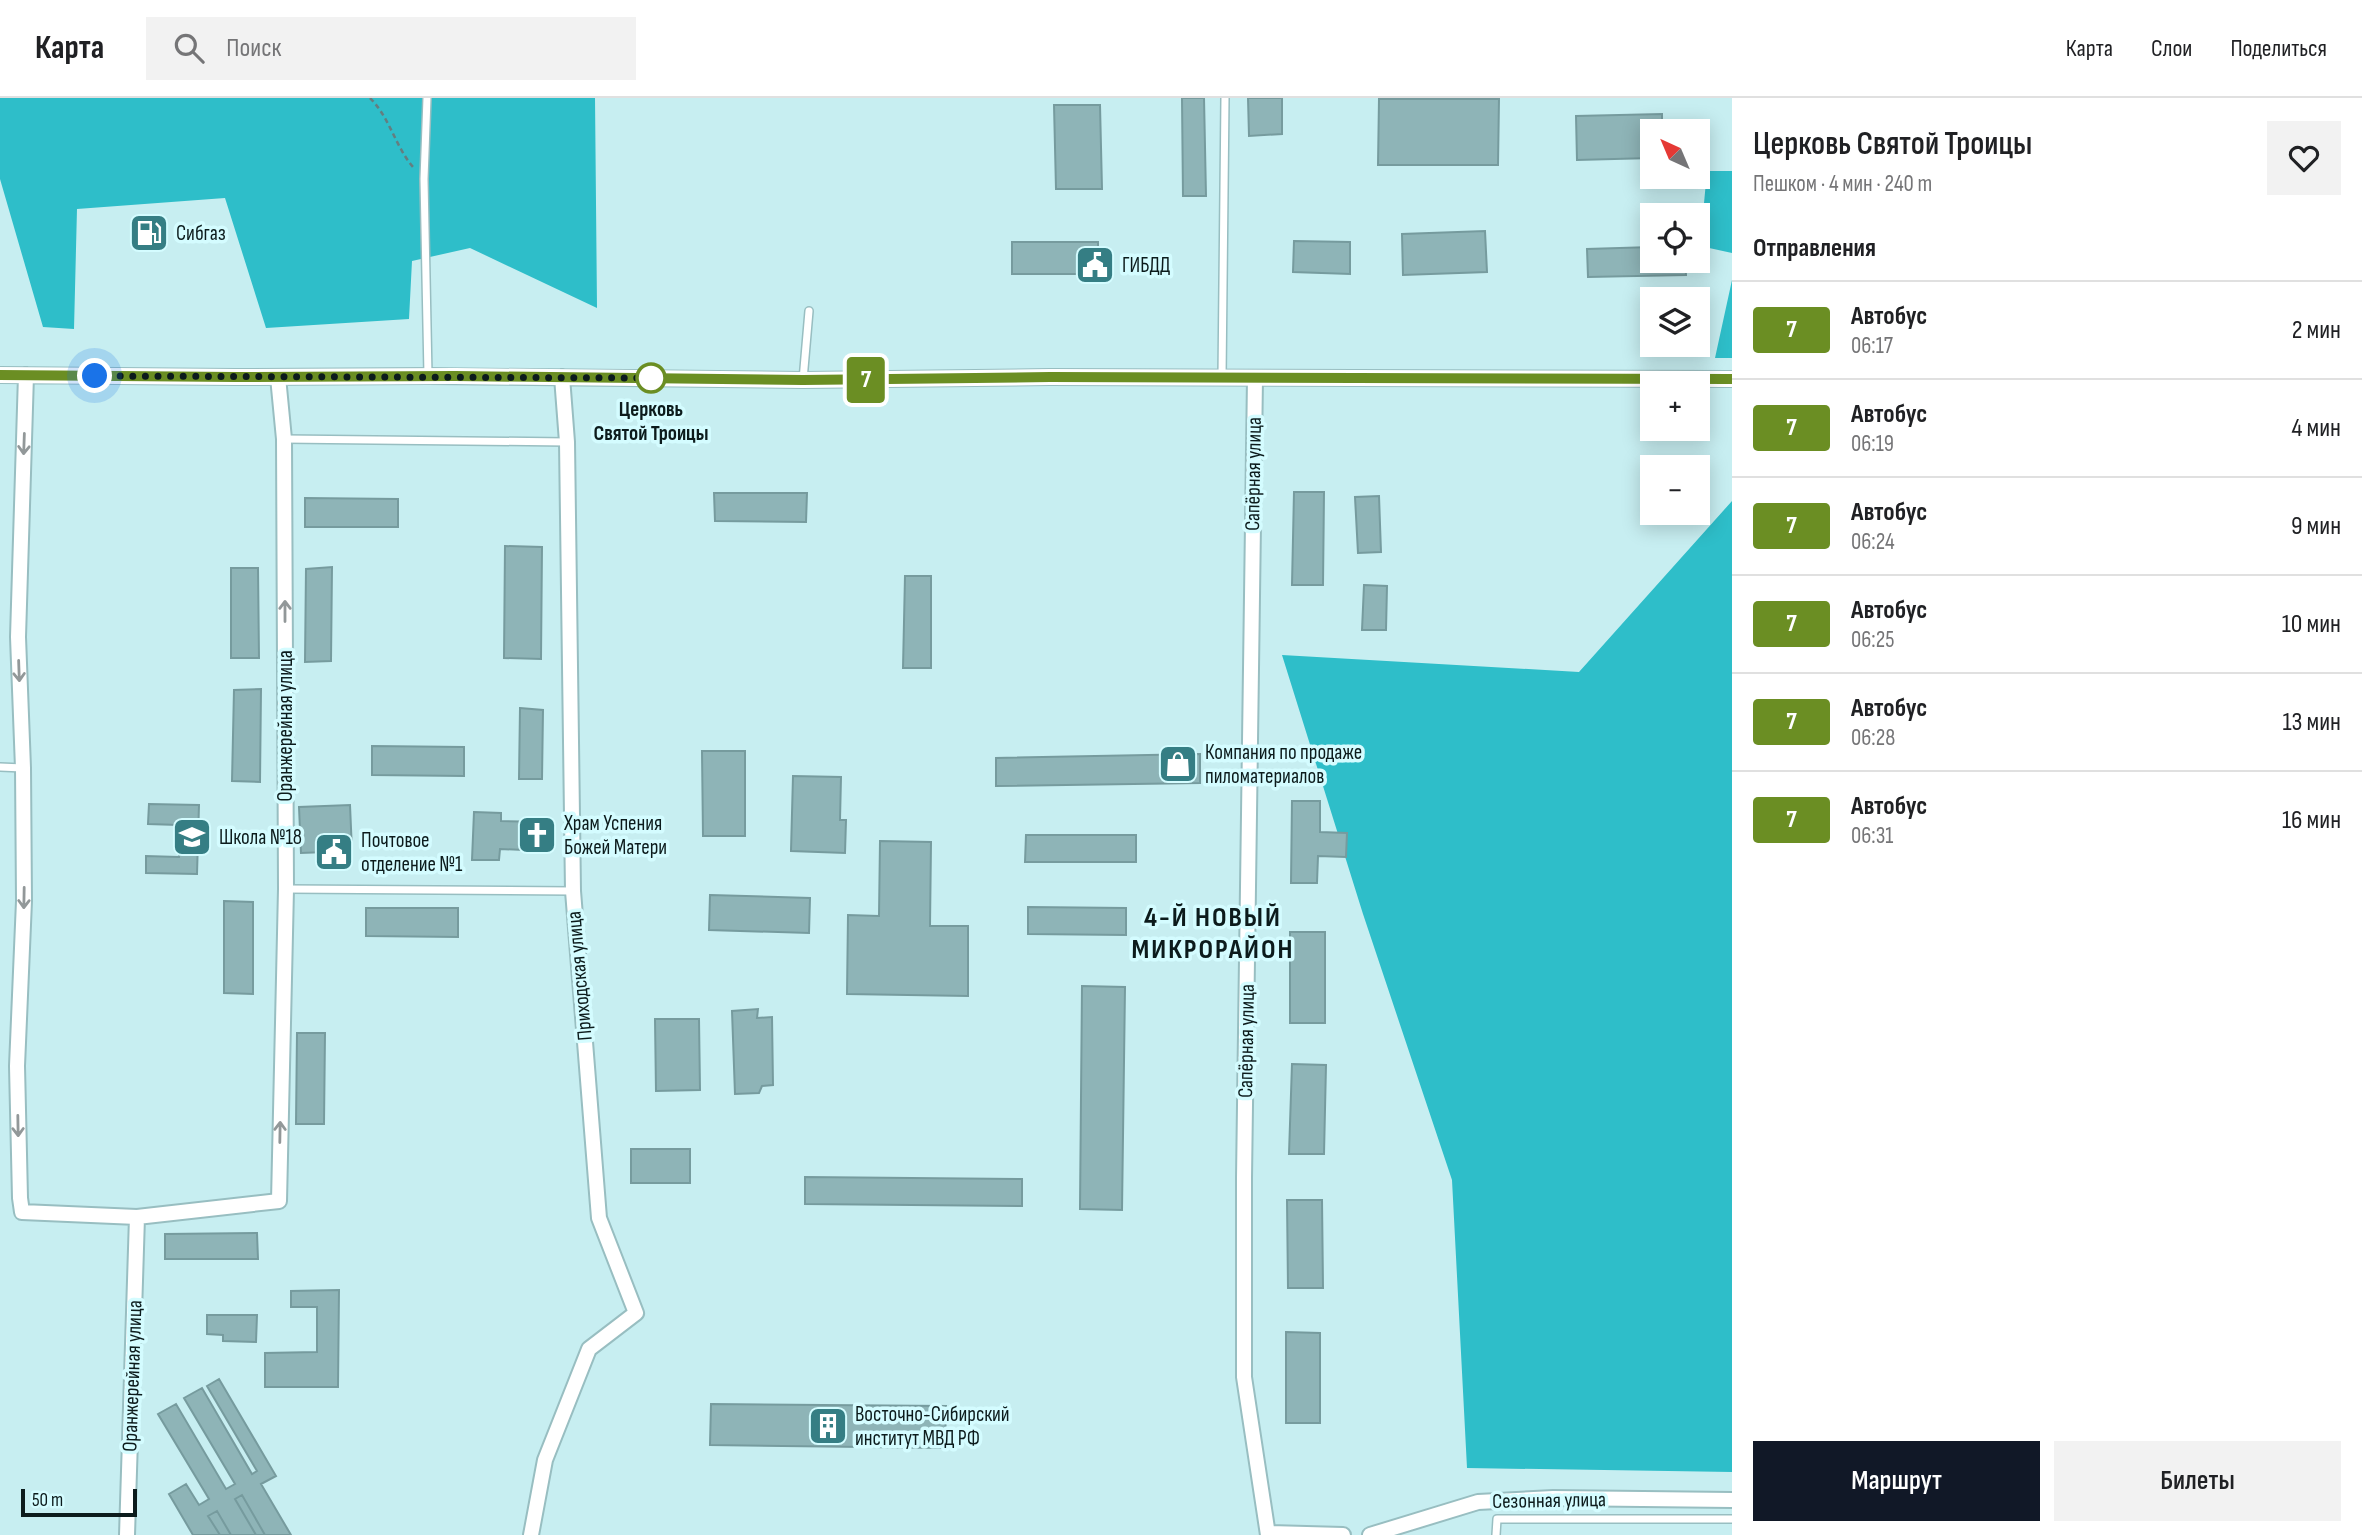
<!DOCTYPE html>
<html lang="ru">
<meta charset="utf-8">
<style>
body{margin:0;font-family:"Sofia Sans Condensed",sans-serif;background:#f2f2f2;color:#202124;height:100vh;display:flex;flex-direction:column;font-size:26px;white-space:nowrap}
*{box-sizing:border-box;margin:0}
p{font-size:23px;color:#757577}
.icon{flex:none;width:38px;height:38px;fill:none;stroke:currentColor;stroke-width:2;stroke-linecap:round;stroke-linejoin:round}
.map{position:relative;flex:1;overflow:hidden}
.details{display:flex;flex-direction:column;background:#fff;width:630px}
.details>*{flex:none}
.badge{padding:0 14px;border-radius:5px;font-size:24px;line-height:46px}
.needle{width:46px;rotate:316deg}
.controls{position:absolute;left:1640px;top:21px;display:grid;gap:14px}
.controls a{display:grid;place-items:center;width:70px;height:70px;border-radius:0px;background:#fff;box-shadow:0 4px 18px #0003;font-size:35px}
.scale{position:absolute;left:21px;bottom:18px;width:116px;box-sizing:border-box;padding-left:7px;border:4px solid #0c1b1c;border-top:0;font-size:19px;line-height:24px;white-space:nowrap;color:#0c1b1c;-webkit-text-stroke:5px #d4fcff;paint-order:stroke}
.you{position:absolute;width:35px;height:35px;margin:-18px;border:5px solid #fff;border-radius:50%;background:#1a73e8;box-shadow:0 0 0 10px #1a73e833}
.map>.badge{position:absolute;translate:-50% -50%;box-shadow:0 0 0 4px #fff}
h2{padding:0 21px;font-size:26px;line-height:63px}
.round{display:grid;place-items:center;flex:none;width:74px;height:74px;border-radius:0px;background:#f2f2f2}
.headline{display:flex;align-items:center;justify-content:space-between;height:119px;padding:0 21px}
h1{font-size:33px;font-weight:600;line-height:52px}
.cta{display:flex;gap:14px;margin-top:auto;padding:14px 21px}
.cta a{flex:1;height:80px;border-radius:0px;background:#111827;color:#fff;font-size:28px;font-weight:600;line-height:80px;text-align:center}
.cta a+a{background:#f2f2f2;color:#202124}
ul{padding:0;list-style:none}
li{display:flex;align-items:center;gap:21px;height:98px;padding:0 21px;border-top:2px solid #e0e0e0}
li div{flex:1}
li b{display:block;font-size:26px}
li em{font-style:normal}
li .badge{min-width:77px;font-weight:700;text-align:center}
header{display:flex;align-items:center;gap:42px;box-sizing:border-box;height:98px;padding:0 35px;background:#fff;border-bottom:2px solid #e0e0e0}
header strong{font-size:33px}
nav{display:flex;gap:38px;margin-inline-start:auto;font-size:24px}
.search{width:490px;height:63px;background:#f2f2f2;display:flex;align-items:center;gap:18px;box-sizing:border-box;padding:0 24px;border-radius:0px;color:#757577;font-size:26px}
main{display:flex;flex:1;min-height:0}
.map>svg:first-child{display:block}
.forest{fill:#2ebec9}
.building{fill:#8eb4b7;stroke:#769b9e;stroke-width:2}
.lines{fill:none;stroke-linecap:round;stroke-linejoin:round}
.service-casing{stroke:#98bec1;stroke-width:10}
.minor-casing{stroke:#98bec1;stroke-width:18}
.path{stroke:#647e80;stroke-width:2.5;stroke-dasharray:5 3.5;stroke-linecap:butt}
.service{stroke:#fff;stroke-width:7}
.minor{stroke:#fff;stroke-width:14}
.oneway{stroke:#929899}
.line-casing{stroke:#fff;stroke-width:16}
.line{stroke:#6b8e23;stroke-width:10}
.walk{stroke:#0c1b1c;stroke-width:7;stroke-dasharray:0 12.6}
.stop-dot{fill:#fff;stroke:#6b8e23;stroke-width:3.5}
.labels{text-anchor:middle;stroke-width:7;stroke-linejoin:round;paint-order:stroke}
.poi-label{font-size:21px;fill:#0c1b1c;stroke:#d4fcff;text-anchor:start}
.stop-label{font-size:21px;font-weight:bold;fill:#0c1b1c;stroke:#d4fcff}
.street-label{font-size:21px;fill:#0c1b1c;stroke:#d4fcff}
.district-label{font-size:28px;font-weight:bold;letter-spacing:2px;fill:#0c1b1c;stroke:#d4fcff}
</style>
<header>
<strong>Карта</strong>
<div class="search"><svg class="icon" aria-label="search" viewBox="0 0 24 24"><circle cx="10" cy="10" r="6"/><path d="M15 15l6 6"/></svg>Поиск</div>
<nav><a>Карта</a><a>Слои</a><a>Поделиться</a></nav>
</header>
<main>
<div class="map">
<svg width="1732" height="1437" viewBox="0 0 1732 1437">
<rect width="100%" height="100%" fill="#c7eef1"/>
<path class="forest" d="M0 0H595L597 210 470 150 412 163 409 221 266 230 225 100 77 111 74 231 43 229 0 81Z
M1707 73H1732V155L1700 148Z
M1732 182V260H1715Z
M1732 403V1374L1467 1370 1452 1082 1363 816 1282 557 1579 574Z"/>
<path class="building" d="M1182 0H1204L1206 98H1183Z
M1248 0H1282V36L1249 38Z
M1379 1H1499L1498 67H1378Z
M1054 7H1100L1102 91H1056Z
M1662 16V33H1652V60L1577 62 1576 18Z
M1485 133 1487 174 1403 177 1402 136Z
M1294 143 1350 144V176L1293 174Z
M1012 144H1098V176H1012Z
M1652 149V163H1685L1686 177 1588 179 1587 151Z
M1294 394H1324L1323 487H1292Z
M714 395H807L806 424 715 423Z
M1379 398 1381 454 1358 455 1355 399Z
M305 400 398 401V429H305Z
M505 448 542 449 541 561 504 560Z
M332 469 331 563 305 564 306 471Z
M231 470H258L259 560H231Z
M905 478H931V570H903Z
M1364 487 1387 488 1386 532H1362Z
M261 591 260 684 232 683 234 592Z
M520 610 543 612 542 681H519Z
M372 648 464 649V678L372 677Z
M702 653H745V738H703Z
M1200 656V685L996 688V660Z
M793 678 841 679 840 722H846L845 755 791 753Z
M1292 703H1320V734L1347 735 1346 759 1318 758 1317 785H1291Z
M149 706 199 707 197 776 146 775V758L179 759V727L148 726Z
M350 707 352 753 301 755 299 709Z
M474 714 501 715V723L546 724 545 753 500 751 499 762H472Z
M1026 737H1136V764H1025Z
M880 743 931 744 930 828H968V898L847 896 848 817 879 818Z
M710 797 810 800 809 835 709 832Z
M224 803 253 804V896L224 895Z
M1028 809 1126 810V837L1028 836Z
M366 810H458V839L366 838Z
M1290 834H1325V925H1290Z
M1082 888 1125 889 1122 1112 1080 1111Z
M758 911 757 920 772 919 773 987 762 988 759 995 735 996 732 913Z
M655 921H699L700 992 656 993Z
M297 935H325L324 1026H296Z
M1292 966 1326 967 1324 1056H1289Z
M631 1051H690V1085H631Z
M805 1079 1022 1081V1108L805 1106Z
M1287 1102H1322L1323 1190H1288Z
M257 1135 258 1161H165V1136Z
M339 1192 338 1289H265V1255L317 1254V1209H291V1193Z
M207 1217H257L256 1244 223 1243V1237L207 1236Z
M1286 1234 1320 1235V1325H1286Z
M219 1281 276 1378 261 1386 291 1437H265L242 1397 235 1401 256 1437H231L217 1413 208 1418 220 1437H193L169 1396 186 1386 199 1407 209 1401 158 1316 176 1306 226 1391 235 1386 184 1300 202 1290 252 1376 257 1373 207 1288Z
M219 1281 276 1378 261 1386 291 1437H193L169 1396 186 1386 199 1407 209 1401 158 1316 176 1306 226 1391 235 1386 184 1300 202 1290 252 1376 257 1373 207 1288Z
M711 1306 946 1308 945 1350 710 1347Z"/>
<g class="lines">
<g class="service-casing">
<path id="service" d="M427 0 424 81 428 277
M1222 279 1225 0
M803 282 809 213
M284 341 567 344
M0 669 23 670
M287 791 573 793
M1496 1437 1497 1421H1732"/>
</g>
<g class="minor-casing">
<path id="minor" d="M0 277 235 279 428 278 803 282 1050 279 1732 281
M26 277 18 539 23 670 24 803 17 968 20 1100 22 1114 137 1119 279 1103 286 791 284 341 278 279
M1255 280 1244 1080V1279L1268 1437
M1268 1435 1343 1437
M127 1437 137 1119
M531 1437 545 1362 589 1251 636 1215 599 1120 573 793 567 344 562 279
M1370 1437 1478 1404 1553 1400 1732 1402"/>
</g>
<path class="path" d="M370 0C390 20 395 48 413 69"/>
<use href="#service" class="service"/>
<use href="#minor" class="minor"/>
</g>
<defs><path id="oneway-shaft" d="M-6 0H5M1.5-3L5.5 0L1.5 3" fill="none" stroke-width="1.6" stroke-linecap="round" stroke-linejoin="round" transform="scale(1.75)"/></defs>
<g class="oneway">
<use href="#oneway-shaft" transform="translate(24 346) rotate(92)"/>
<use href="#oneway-shaft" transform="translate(285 513) rotate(-90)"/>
<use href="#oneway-shaft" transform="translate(19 573) rotate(88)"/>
<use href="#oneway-shaft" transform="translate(24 800) rotate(91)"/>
<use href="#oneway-shaft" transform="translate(18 1028) rotate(89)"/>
<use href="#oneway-shaft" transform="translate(280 1034) rotate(-89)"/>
</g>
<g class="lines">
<g class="line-casing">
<path id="line" d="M0 277 235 279 455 278 803 282 1050 279 1732 281"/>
</g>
<use href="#line" class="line"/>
<path class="walk" d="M95 278 651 280"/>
</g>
<defs>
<g id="fuel-square" transform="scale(2.0125)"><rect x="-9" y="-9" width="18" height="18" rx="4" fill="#357e84" stroke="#d4fcff"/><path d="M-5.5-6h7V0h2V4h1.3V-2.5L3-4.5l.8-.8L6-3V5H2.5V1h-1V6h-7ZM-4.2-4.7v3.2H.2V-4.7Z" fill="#fff"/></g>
<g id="civic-square" transform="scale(2.0125)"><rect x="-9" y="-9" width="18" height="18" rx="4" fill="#357e84" stroke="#d4fcff"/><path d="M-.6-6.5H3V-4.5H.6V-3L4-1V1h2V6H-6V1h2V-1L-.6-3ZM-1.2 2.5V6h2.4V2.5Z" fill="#fff"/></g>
<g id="shop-square" transform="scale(2.0125)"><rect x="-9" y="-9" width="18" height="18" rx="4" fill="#357e84" stroke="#d4fcff"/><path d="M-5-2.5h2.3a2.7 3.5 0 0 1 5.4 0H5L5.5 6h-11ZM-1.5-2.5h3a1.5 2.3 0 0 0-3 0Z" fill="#fff"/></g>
<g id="church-square" transform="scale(2.0125)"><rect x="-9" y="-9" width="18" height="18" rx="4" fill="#357e84" stroke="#d4fcff"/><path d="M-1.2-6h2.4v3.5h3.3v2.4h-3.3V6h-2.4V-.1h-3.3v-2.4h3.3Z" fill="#fff"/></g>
<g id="school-square" transform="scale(2.0125)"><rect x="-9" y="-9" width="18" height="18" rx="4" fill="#357e84" stroke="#d4fcff"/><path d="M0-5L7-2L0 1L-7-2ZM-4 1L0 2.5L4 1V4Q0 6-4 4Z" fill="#fff"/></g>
<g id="building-square" transform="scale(2.0125)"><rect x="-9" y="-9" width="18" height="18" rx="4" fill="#357e84" stroke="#d4fcff"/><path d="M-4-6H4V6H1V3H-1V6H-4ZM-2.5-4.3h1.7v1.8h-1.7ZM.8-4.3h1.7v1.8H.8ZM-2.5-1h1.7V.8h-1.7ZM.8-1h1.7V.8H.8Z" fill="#fff"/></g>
</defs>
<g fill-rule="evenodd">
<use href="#fuel-square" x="149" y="135"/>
<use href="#civic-square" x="1095" y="167"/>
<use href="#shop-square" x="1178" y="666"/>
<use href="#church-square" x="537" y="737"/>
<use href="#school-square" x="192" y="739"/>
<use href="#civic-square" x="334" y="754"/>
<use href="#building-square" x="828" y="1328"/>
</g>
<circle class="stop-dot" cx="651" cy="280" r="14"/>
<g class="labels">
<g class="poi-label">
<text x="176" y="142">Сибгаз</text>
<text x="1122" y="174">ГИБДД</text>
<text x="1205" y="661">Компания по продаже<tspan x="1205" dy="24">пиломатериалов</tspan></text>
<text x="564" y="732">Храм Успения<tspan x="564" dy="24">Божей Матери</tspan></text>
<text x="219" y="746">Школа №18</text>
<text x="361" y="749">Почтовое<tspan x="361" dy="24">отделение №1</tspan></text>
<text x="855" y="1323">Восточно-Сибирский<tspan x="855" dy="24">институт МВД РФ</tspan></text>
</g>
<g class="stop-label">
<text x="651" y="318">Церковь<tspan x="651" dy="24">Святой Троицы</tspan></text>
</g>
<g class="street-label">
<text transform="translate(1253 376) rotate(-89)" y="7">Сапёрная улица</text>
<text transform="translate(285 628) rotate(-90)" y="7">Оранжерейная улица</text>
<text transform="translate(579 878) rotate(-95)" y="7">Приходская улица</text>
<text transform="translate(1246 943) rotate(-89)" y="7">Сапёрная улица</text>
<text transform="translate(132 1278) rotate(-88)" y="7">Оранжерейная улица</text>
<text transform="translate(1549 1402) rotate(-1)" y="7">Сезонная улица</text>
</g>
<g class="district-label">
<text x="1213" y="828">4-Й НОВЫЙ<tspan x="1213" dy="32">МИКРОРАЙОН</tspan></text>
</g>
</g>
</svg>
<div class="controls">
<a><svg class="needle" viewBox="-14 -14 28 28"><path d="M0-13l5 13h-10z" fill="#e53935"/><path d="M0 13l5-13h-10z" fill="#757577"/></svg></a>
<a><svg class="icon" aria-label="locate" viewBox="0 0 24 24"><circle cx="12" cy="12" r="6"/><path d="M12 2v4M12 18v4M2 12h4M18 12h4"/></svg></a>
<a><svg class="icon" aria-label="layers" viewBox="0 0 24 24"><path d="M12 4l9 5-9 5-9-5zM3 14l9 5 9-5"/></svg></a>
<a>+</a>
<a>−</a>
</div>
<div class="scale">50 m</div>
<div class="you" style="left:95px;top:278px"></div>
<b class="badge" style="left:866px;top:282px;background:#6b8e23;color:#fff">7</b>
</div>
<section class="details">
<div class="headline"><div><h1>Церковь Святой Троицы</h1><p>Пешком · 4 мин · 240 m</p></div><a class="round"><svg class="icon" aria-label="heart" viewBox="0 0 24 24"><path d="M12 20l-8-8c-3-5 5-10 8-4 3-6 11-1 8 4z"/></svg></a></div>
<h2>Отправления</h2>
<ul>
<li><span class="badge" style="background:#6b8e23;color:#fff">7</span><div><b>Автобус</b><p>06:17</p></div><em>2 мин</em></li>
<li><span class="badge" style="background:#6b8e23;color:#fff">7</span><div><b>Автобус</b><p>06:19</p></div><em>4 мин</em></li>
<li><span class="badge" style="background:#6b8e23;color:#fff">7</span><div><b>Автобус</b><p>06:24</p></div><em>9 мин</em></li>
<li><span class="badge" style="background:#6b8e23;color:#fff">7</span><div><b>Автобус</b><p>06:25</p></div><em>10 мин</em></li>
<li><span class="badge" style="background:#6b8e23;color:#fff">7</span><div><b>Автобус</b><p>06:28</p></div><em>13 мин</em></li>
<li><span class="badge" style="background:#6b8e23;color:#fff">7</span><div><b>Автобус</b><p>06:31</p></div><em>16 мин</em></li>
</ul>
<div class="cta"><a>Маршрут</a><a>Билеты</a></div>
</section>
</main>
